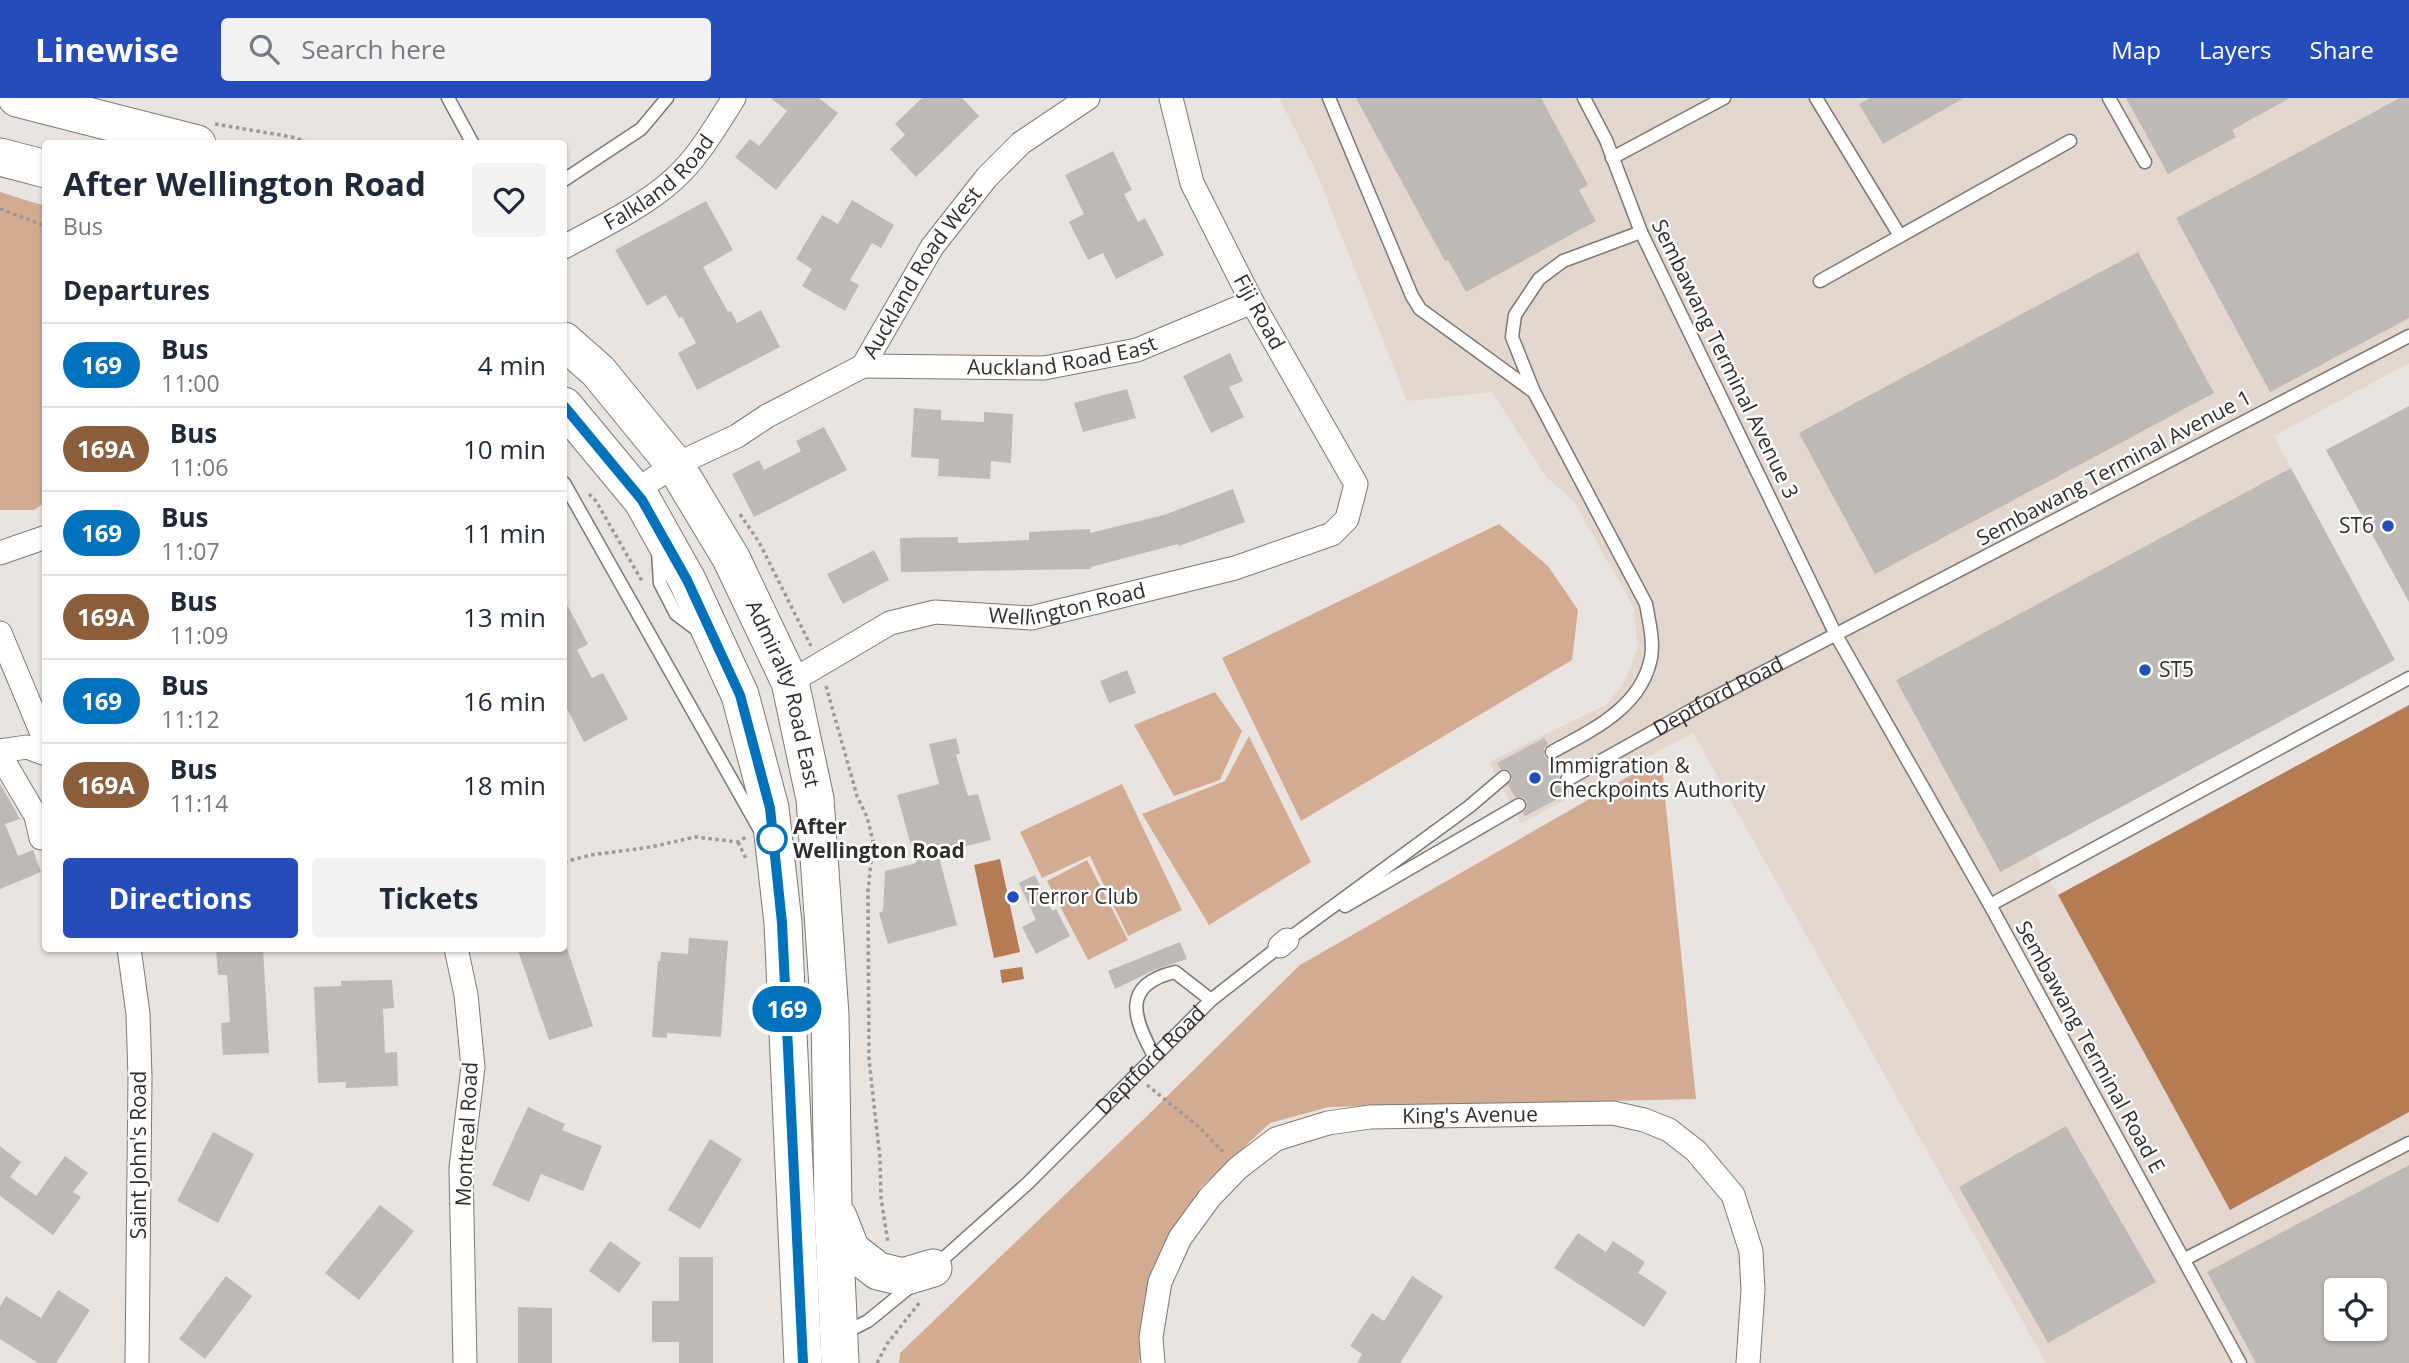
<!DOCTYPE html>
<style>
body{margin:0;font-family:"Open Sans",sans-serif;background:#f2f2f3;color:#1f2937;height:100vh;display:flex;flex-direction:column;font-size:26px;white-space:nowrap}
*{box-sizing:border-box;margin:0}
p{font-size:23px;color:#747a83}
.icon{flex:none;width:38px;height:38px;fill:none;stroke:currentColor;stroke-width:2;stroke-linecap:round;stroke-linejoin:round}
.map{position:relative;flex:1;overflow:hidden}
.sheet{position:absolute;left:42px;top:42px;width:525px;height:812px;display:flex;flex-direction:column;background:#fff;border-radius:7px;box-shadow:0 2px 5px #0004}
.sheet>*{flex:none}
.badge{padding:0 14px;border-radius:23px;font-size:24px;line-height:46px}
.fabs{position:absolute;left:2324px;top:1180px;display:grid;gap:14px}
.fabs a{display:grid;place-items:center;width:63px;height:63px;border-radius:7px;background:#fff;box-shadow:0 2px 5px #0004;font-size:35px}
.map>.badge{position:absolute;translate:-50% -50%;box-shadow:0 0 0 4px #fff}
h2{padding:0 21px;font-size:26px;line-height:63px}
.round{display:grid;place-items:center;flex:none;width:74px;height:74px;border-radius:7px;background:#f2f2f3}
.summary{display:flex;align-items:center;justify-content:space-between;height:119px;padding:0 21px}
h1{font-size:33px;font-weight:700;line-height:52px}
.cta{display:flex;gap:14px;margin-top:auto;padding:14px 21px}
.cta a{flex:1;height:80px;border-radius:7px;background:#244cbb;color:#fff;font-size:28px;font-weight:700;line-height:80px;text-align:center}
.cta a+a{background:#f2f2f3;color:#1f2937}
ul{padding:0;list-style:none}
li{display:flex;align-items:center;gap:21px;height:84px;padding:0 21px;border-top:2px solid #e0e1e3}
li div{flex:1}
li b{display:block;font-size:26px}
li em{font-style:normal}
li .badge{min-width:77px;font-weight:700;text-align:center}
header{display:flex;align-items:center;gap:42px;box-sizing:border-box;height:98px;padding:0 35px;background:#244cbb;color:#fff}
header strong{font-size:33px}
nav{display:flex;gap:38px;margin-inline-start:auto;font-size:24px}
.search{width:490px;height:63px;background:#f2f2f3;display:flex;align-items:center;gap:18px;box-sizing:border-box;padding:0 24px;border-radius:7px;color:#747a83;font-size:26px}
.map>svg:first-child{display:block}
.built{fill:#e2d6ce;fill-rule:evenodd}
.green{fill:#d3ab91}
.water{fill:#b57b53}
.building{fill:#bfb9b6;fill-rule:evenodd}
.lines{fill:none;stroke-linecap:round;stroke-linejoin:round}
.lane-casing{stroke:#7d7874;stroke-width:15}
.street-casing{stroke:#7d7874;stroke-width:25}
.primary-casing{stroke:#7d7874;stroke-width:39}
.path{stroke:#9e9997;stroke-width:3.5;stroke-dasharray:3.5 3.5;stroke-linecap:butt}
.lane{stroke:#fff;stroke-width:12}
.street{stroke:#fff;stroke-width:23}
.primary{stroke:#fff;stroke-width:37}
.line-casing{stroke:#fff;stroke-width:16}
.line{stroke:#0072bc;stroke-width:10}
.poi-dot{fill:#244cbb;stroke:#fff;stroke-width:2.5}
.stop-dot{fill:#fff;stroke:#0072bc;stroke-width:3.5}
.labels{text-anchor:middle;stroke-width:5;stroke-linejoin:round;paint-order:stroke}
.street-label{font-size:21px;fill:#302e2d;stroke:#fff}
.poi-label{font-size:21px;fill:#302e2d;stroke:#fff;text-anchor:start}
.stop-label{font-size:21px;font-weight:bold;fill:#302e2d;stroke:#fff;text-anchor:start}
</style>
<header>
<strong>Linewise</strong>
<div class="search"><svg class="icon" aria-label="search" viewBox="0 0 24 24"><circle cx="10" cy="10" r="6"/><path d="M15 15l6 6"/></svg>Search here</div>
<nav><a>Map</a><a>Layers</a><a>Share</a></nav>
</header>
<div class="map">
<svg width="2409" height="1265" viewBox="0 0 2409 1265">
<rect width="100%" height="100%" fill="#e9e3df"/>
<path class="built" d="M1279 0H2409V265L2274 338 2291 370 1896 582 1999 773 2035 755 2230 1112 2409 1014V1265H2046L1693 635 1521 725 1489 664 1607 606 1624 584 1638 550 1633 508 1573 402 1547 380 1492 294 1407 303 1315 71ZM2336 1192H2375V1230H2336Z"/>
<path class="green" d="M0 94 45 108 46 404 34 412H0Z
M1499 426 1548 468 1578 512 1572 562 1301 723 1222 560Z
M1215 594 1242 633 1220 682 1174 698 1134 627Z
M1249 638 1311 764 1209 827 1142 716 1225 683Z
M1661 660 1696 1001 1329 1009 1270 1025 1201 1089 1149 1178 1139 1265H899L900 1255 1147 1018 1300 867Z
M1122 686 1182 812 1128 838 1090 758 1042 780 1020 734Z
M1087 762 1128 842 1088 862 1047 783Z"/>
<path class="water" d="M2409 607V1014L2230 1112 2058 797Z
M1000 761 1020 854 994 860 974 767Z
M1022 869 1024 881 1002 885 1000 872Z"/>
<path class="building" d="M771 0H819L838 15 776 92 735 59 750 41 759 48 787 13Z
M922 0H962L979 18 916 79 890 51 905 37 895 26Z
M1356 0H1541L1588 87 1579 92 1596 123 1466 194 1448 162 1445 163Z
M1870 0H1964L1883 46 1859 6Z
M2126 0H2290L2232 32 2236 39 2168 76Z
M2400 0H2409V220L2270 294 2176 120Z
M1113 53 1132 92 1124 96 1138 124 1145 120 1164 157 1116 181 1103 155 1088 162 1069 124 1084 116 1065 77Z
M852 102 894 127 881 150 872 145 850 182 859 187 845 213 802 188 812 171 796 161 822 117 838 126Z
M706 103 733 152 703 169 728 214 731 213 737 225 761 212 780 249 697 292 678 255 696 245 682 219 679 220 666 197 647 208 615 152Z
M2138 154 2214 295 1875 476 1799 335Z
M1230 255 1243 283 1229 289 1244 319 1211 335 1183 278Z
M1127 291 1136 320 1083 334 1074 305Z
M2409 308V504L2326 352Z
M914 310 941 312V322L984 324V314L1013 316 1011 365 991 363 990 381 938 378 939 361 911 359Z
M824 329 847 372 754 419 732 376 759 362 764 372 801 353 796 343Z
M2291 370 2395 562 2000 774 1896 582Z
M1233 391 1245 424 1179 448 1178 446 1091 469V471L901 474 900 440 958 439V445L1029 442V434L1090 431V435L1164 417Z
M874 452 889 482 843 506 827 476Z
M564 501 588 546 577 552 592 580 603 575 628 621 584 644 564 605Z
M1127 572 1136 595 1109 605 1100 583Z
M956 640 960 655 956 657 968 698 978 696 991 742 938 755 957 827 888 846 879 815 883 813 885 773 916 765 897 697 939 686 929 646Z
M1544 640 1548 646 1544 650V658L1548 662H1556L1563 674 1559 678V686L1563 690H1571L1573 693 1525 718 1523 715 1527 711V703L1523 699H1515L1508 687 1512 681 1511 674 1506 671H1500L1497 665Z
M0 685 20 721 5 726 18 758 33 752 41 774 0 791Z
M1035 777 1052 813 1056 811 1070 838 1036 856 1022 829 1036 822 1019 785Z
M689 840 728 843 721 939 667 935V940L652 939 658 863H660L661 854 688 856Z
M1180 844 1187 861 1154 872 1115 891 1108 873Z
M230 850H263L269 955 223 957 221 925 230 924 227 877H218L216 851Z
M517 850H567L593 928 549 942Z
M392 882 394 910 383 911 385 955 397 954 398 988 346 990V984L318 985 314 889 341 888V883Z
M528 1009 565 1026 562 1032 602 1048 583 1093 541 1076 529 1104 492 1087Z
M2066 1028 2156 1184 2048 1245 1959 1089Z
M213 1034 254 1056 218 1125 177 1103Z
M710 1041 742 1061 700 1131 668 1112Z
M0 1048 21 1064 10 1079 36 1098 65 1058 88 1075 73 1094 81 1099 53 1137 0 1098Z
M2409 1067V1265H2256L2207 1174ZM2336 1192H2375V1230H2336Z
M380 1107 414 1133 359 1202 325 1175Z
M1578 1135 1606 1154 1613 1143 1645 1164 1638 1175 1667 1194 1644 1229 1554 1170Z
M610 1143 641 1165 619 1195 589 1173Z
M679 1159H713V1265H679V1244H652V1203H679Z
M226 1178 252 1198 205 1261 179 1241Z
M1412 1178 1443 1198 1400 1265H1357L1362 1256 1350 1248 1372 1215 1384 1223Z
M58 1192 90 1212 56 1265H38L0 1241V1209L6 1198 41 1220Z
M518 1209 552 1210V1265H518Z"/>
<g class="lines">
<g class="lane-casing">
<g id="lane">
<path d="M448 0 473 46"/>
<path d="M1329 0 1412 198 1420 211 1534 294"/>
<path d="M1584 0 1606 42 1641 134 1836 537 1990 807 2240 1265"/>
<path d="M1816 0 1900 138"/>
<path d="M2109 0 2145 64"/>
<path d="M1612 60 1724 0"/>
<path d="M564 82 641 31 667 0"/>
<path d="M1820 183 2070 43"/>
<path d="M564 385 760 732"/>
<path d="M658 453 660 485 676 516 700 534"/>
<path d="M1552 654C1592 632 1641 610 1651 560 1654 543 1649 523 1646 506L1534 294 1512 239 1515 217 1539 181 1563 163 1641 134"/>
<path id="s1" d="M1567 682 1706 604 2409 238"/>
<path d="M1990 807 2409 580"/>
<path d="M1345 808 1519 707"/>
<path d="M1287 842 1470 708 1504 679"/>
<path d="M1154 958C1134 921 1120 887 1175 874L1211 902"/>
<path d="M2185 1161 2409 1045"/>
<path id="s2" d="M935 1168 1028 1085 1211 902 1280 848"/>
<path d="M842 1236 868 1223 912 1187"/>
</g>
</g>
<g class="street-casing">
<g id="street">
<path id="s3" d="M564 149C600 129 642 110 673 82 698 60 716 28 734 0"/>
<path id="s4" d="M863 268 1044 270 1137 252 1252 204"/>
<path id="s5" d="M635 393 675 367 737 338 767 318 863 268 932 149 987 79 1021 45 1088 0"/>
<path d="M0 455 46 439"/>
<path d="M0 535 46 645"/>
<path id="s6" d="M790 584 890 525 935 514 1031 520 1235 470 1332 436 1347 421 1356 386 1252 204 1192 85 1171 0"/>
<path d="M0 653 27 649 46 656"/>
<path d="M0 657 36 718 41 740"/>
<path d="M1280 848 1287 842"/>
<path d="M129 850 138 916 140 979 137 1265"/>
<path d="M456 850 466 897 473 969 461 1070 465 1265"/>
<path id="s7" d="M1153 1265 1151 1239 1160 1184 1180 1140 1210 1099 1238 1070 1276 1041 1328 1025 1370 1019 1613 1015 1644 1022 1669 1032 1696 1053 1733 1097 1751 1153 1753 1192 1748 1265"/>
</g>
</g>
<g class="primary-casing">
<g id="primary">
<path d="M17 0 197 46"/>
<path d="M0 59 46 71"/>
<path id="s8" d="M564 243 598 273 675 367 731 460 790 584 815 701 830 917 833 1108 840 1265"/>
<path d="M564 308 642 402 687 482 740 597 770 710 783 825 803 1265"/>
<path d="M838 1119 851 1152 878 1173 903 1179 933 1170"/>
</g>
</g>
<path class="path" d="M215 26 292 39 313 46
M0 111 46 128
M589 396 596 403 643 485
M740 416 759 444 811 548
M826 588 857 698 867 719 873 743 868 793 869 962 880 1060 881 1100 888 1145
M738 744 747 763
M564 764 591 757 651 749 695 739 738 744 746 739
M1147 987 1199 1029 1225 1056
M877 1265 887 1246 920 1204"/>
<use href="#lane" class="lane"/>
<use href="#street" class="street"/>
<use href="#primary" class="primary"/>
</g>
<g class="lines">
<g class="line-casing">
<path id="line" d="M564 308 642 402 687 482 740 597 770 710 782 825 803 1265"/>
</g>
<use href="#line" class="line"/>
</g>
<g class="poi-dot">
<circle cx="2388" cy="428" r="7"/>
<circle cx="2145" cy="572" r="7"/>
<circle cx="1535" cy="680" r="7"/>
<circle cx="1013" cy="799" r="7"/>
</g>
<circle class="stop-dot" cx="772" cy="741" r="14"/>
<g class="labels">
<g class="street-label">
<text dy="7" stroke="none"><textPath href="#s3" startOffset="116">Falkland Road</textPath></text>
<text dy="7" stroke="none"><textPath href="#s5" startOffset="371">Auckland Road West</textPath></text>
<text transform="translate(1259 214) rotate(61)" y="7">Fiji Road</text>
<text dy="7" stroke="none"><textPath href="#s4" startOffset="200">Auckland Road East</textPath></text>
<text transform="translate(1725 261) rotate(64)" y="7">Sembawang Terminal Avenue 3</text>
<text transform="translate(2114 370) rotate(-28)" y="7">Sembawang Terminal Avenue 1</text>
<text dy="7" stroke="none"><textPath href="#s6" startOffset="296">Wellington Road</textPath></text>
<text dy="7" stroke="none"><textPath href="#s8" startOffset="422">Admiralty Road East</textPath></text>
<text dy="7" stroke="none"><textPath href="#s1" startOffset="173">Deptford Road</textPath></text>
<text transform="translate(2090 949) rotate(61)" y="7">Sembawang Terminal Road E</text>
<text dy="7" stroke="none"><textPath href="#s2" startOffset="298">Deptford Road</textPath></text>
<text dy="7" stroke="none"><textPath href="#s7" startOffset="466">King's Avenue</textPath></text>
<text transform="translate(467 1036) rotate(-87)" y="7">Montreal Road</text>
<text transform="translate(139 1057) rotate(-90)" y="7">Saint John's Road</text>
</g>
<g class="poi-label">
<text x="2374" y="435" text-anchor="end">ST6</text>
<text x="2159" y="579">ST5</text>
<text x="1549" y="675">Immigration &amp;<tspan x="1549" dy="24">Checkpoints Authority</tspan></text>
<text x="1027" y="806">Terror Club</text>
</g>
<g class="stop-label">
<text x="793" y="736">After<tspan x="793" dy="24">Wellington Road</tspan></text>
</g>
</g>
</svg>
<div class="fabs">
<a><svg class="icon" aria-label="locate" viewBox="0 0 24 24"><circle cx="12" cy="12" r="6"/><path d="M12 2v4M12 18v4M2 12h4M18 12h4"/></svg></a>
</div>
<b class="badge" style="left:787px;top:911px;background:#0072bc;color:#fff">169</b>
<section class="sheet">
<div class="summary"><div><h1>After Wellington Road</h1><p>Bus</p></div><a class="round"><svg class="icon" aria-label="heart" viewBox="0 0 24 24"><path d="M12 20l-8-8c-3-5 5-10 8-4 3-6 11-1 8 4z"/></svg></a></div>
<h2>Departures</h2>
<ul>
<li><span class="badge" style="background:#0072bc;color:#fff">169</span><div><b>Bus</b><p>11:00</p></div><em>4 min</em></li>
<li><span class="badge" style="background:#8b5e3c;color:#fff">169A</span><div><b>Bus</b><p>11:06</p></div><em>10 min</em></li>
<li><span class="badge" style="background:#0072bc;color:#fff">169</span><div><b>Bus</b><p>11:07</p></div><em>11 min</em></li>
<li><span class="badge" style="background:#8b5e3c;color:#fff">169A</span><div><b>Bus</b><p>11:09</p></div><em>13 min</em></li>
<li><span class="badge" style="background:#0072bc;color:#fff">169</span><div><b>Bus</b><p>11:12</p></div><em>16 min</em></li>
<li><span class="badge" style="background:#8b5e3c;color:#fff">169A</span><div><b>Bus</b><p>11:14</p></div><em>18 min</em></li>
</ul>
<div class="cta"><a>Directions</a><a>Tickets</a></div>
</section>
</div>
